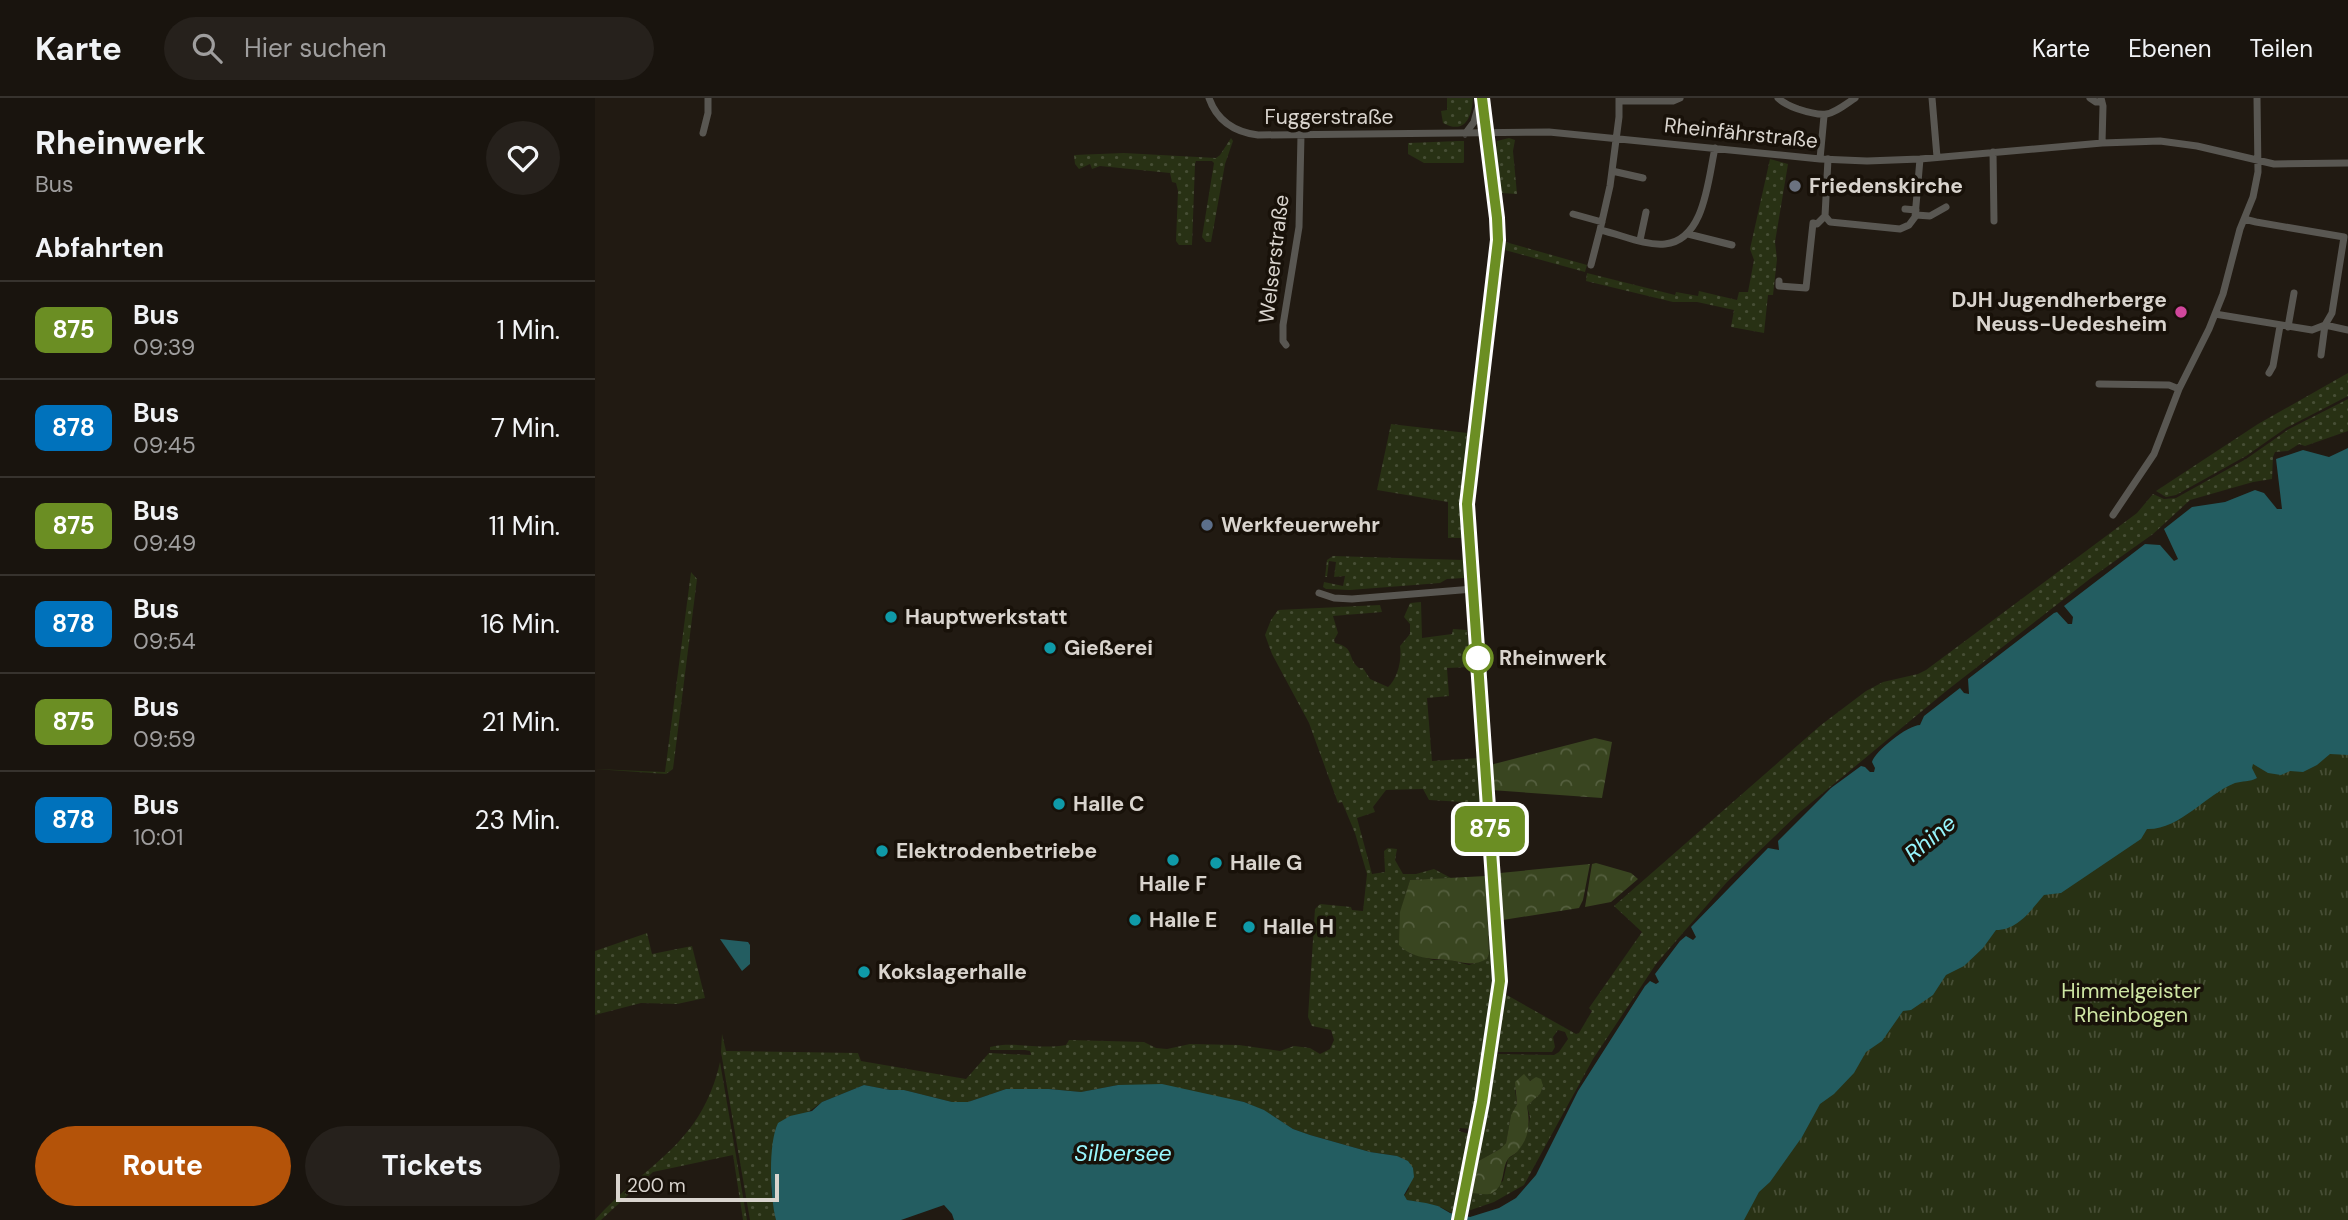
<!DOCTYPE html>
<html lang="de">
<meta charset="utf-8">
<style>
body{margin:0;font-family:"DM Sans",sans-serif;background:#26211c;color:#f1f3f6;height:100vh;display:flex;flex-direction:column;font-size:26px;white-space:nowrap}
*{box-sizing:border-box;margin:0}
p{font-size:23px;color:#9f9e9e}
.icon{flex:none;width:38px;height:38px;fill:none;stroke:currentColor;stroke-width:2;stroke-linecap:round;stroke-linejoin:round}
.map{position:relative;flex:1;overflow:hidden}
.details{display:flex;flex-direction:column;background:#19140e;width:595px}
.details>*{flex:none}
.badge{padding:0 14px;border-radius:10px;font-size:24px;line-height:46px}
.scale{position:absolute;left:21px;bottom:18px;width:163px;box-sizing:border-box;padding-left:7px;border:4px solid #d9d4ce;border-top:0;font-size:19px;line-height:24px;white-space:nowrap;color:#d9d4ce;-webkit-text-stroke:5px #181109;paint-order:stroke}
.map>.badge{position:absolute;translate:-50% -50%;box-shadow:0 0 0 4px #fff}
h2{padding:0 35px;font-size:26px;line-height:63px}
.round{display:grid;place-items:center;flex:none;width:74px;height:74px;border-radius:37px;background:#26211c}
.head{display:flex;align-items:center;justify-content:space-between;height:119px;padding:0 35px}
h1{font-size:33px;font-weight:800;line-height:52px}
.primary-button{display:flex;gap:14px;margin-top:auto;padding:14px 35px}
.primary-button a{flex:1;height:80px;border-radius:42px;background:#b45309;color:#fff;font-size:28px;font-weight:800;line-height:80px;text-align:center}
.primary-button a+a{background:#26211c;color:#f1f3f6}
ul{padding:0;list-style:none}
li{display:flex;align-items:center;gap:21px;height:98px;padding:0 35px;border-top:2px solid #37332e}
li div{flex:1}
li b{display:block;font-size:26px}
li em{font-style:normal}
li .badge{min-width:77px;font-weight:700;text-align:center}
header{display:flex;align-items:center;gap:42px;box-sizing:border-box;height:98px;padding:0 35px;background:#19140e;border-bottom:2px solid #37332e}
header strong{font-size:33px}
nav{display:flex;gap:38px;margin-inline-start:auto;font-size:24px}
.search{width:490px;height:63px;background:#26211c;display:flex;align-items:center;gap:18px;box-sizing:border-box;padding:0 24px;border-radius:38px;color:#9f9e9e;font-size:26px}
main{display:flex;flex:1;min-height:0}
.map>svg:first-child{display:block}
.grass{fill:url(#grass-dots)}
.forest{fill:url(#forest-crowns)}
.park{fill:url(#park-tufts)}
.water{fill:#235d61}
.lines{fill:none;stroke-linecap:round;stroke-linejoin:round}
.minor{stroke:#595752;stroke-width:7}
.major{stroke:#979288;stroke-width:10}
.line-casing{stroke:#fff;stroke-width:16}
.line{stroke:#6b8e23;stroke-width:10}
.worship-dot{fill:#6b7280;stroke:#181109;stroke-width:2.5}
.hotel-dot{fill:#d1479c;stroke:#181109;stroke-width:2.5}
.service-dot{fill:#5c6f8a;stroke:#181109;stroke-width:2.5}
.culture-dot{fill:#0f9aa8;stroke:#181109;stroke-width:2.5}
.stop-dot{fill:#fff;stroke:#6b8e23;stroke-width:3.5}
.labels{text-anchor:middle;stroke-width:7;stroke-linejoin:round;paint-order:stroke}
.street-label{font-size:21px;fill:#d9d4ce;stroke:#181109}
.poi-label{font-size:21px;font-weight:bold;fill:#d9d4ce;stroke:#181109;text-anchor:start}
.stop-label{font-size:21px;font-weight:bold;fill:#d9d4ce;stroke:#181109;text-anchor:start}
.park-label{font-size:21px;fill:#cfe6a4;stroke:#181109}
.water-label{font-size:23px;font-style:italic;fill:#97f5fc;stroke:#181109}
</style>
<header>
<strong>Karte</strong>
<div class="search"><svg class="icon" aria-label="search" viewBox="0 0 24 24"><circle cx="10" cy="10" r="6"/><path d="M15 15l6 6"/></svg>Hier suchen</div>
<nav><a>Karte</a><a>Ebenen</a><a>Teilen</a></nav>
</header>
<main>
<section class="details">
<div class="head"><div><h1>Rheinwerk</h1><p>Bus</p></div><a class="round"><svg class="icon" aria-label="heart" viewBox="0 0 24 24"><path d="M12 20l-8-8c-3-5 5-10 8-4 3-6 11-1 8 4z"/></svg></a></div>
<h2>Abfahrten</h2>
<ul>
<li><span class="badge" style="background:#6b8e23;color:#fff">875</span><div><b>Bus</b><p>09:39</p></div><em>1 Min.</em></li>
<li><span class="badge" style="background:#0072bc;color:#fff">878</span><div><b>Bus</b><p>09:45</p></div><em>7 Min.</em></li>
<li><span class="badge" style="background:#6b8e23;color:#fff">875</span><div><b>Bus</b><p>09:49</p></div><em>11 Min.</em></li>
<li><span class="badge" style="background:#0072bc;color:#fff">878</span><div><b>Bus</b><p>09:54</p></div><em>16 Min.</em></li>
<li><span class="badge" style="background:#6b8e23;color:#fff">875</span><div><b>Bus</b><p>09:59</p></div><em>21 Min.</em></li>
<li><span class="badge" style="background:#0072bc;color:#fff">878</span><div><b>Bus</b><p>10:01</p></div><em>23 Min.</em></li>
</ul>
<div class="primary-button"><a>Route</a><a>Tickets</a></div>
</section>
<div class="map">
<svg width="1753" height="1122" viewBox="0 0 1753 1122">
<defs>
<pattern id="grass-dots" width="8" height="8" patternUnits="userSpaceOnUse" patternTransform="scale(1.75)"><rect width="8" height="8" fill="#283114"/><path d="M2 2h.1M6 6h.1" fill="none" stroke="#474e35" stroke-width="1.8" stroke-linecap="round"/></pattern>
<pattern id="forest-crowns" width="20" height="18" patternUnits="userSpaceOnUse" patternTransform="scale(1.75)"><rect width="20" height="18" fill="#394520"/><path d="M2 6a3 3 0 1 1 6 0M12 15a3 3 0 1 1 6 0" fill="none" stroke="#555f3f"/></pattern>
<pattern id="park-tufts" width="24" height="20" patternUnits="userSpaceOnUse" patternTransform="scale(1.75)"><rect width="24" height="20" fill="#283114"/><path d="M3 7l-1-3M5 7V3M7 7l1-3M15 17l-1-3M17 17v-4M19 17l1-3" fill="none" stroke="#474e35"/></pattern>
</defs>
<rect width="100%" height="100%" fill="#211a12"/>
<path class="grass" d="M852 0H878C877 19 870 37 848 25L846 13 852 12Z
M636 40 638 43 630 66 616 144H611L607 139 619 65 617 63H601L600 66 597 147H584L581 143 583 93 581 85 577 84 575 75 505 68 497 71 495 66 484 71 480 66 479 57 529 55 621 60 625 57Z
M914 40 920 42 918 53 922 96 906 95 901 61 902 43Z
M864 43H869V64L868 65H829L813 56V45Z
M1175 61 1193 66 1180 144 1182 161 1178 197H1173L1169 235 1136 229 1139 212 1102 204H1078L991 183 992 175 1080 197 1081 194 1103 198 1104 193 1142 202 1144 194H1153L1159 162 1155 151Z
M907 143 992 167 990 174 906 151Z
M1753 275V298L1691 330 1651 358 1581 397 1571 399 1561 393 1663 326Z
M1753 301V333L1710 348 1704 346 1693 353 1680 354 1678 359 1677 381 1658 384 1595 402 1558 436 1496 480 1350 594 1205 714 1132 784 1061 866 998 961 929 1087 899 1104 873 1113 875 1095 889 1096 908 1083 913 1061 921 1055 933 1032 935 1019 932 1008 945 996 937 982 933 983 920 992 922 1006 916 1017 911 1045 905 1051 880 1065 898 959 903 956 959 957 964 954 973 941 970 934 963 932 958 939 960 949 957 954H903L899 951 908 864 907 843H910V896L981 936 984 935 997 913 994 910 1047 834 1019 808 1226 627 1271 593 1288 584 1323 576 1331 572 1542 415 1558 396 1569 401 1581 400 1651 361 1694 331Z
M796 326 872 335 867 391 868 440H853V404L782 392Z
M738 458 869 462V480L852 481 845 485 755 492 731 491 728 489 729 484 748 488 750 478 739 479 741 464 734 463 732 479H730L732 462Z
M96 474 102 481 78 671 71 676 0 671 70 674Z
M826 504 827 540 857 536 858 531 872 532 876 569 852 570 854 598 832 600 837 663 884 660 886 705 834 702 828 691 791 692 778 709 780 714 762 720 777 776 790 774 789 753 793 750 802 751 800 762 808 776H821L839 771 856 780 815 782C804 818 804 819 815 855L838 862H855L874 867 892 861 894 856 891 776 892 777 898 859 896 864H898L897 893 876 1031 865 1030 864 1033 874 1036 859 1116 843 1108 812 1102 809 1098 814 1091 802 1058 775 1054 715 1037 698 1031 668 1012 649 1004 543 988 523 987 486 994 454 991H411L373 1004H357L309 992H295L269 987 227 1004 179 1039 176 1093 181 1122H155L126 954 127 936 131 953 263 955 266 963 371 981 394 955 436 957 435 953 430 952H395V949C420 943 445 952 471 947L474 942 549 944 561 950 572 951 595 946 644 947 685 953 699 948 715 950 725 956 735 951 739 942 736 932 717 928 713 919 720 811 725 806 756 809 757 812 768 813 772 776 760 735 747 704 743 705 714 625 677 556 670 537 676 522 683 512 785 507 787 514 738 518 743 535 739 542 740 545C761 550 751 559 764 570H768L775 581 793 589C803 580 807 561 805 548L815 536V526L809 519 815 505Z
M52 835 57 856 97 848 110 900 82 906 46 905 0 917V853Z
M125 964 152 1122H148L138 1057 58 1074 6 1122H0C52 1064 106 1048 125 964Z"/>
<path class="forest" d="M1000 640 1017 644 1007 700 896 692 895 667Z
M1001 765 1036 775 1043 781 1016 804 990 809 997 766Z
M995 766 988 802 984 810 908 822 905 775Z
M891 778 894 856 892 861C877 869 868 864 853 862 835 861 817 860 804 847L805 814 815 782Z
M929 976 935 983 941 979 946 981 948 988 945 996 932 1008C935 1025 935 1039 922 1054 919 1057 915 1058 913 1061 906 1071 911 1088 897 1095 892 1098 882 1095 875 1095L880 1065 905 1051 911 1045 916 1017 922 1006 920 984Z"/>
<path class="park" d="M1753 505V1122H1071Z"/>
<path class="water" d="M1753 350V657L1735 656 1722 667 1708 674 1695 673 1686 677 1673 675 1658 666 1657 670 1662 680C1655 684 1647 683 1640 685 1610 697 1585 732 1552 731L1546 741 1466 795 1449 797C1436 812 1423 832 1401 832L1388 850 1369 868 1351 877 1338 897 1316 912 1308 913 1287 943 1271 954 1259 975 1239 996 1225 1006 1207 1039 1175 1084 1164 1094 1149 1122H359L357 1116 349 1107 306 1122H181C175 1099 173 1045 183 1025L195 1018 217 1013 227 1004 269 987 295 992H309L357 1004H373L411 991H454L486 994 523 987 567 986 649 1004 669 1012 698 1031 715 1037 775 1054 802 1058 813 1063 818 1070 819 1079 809 1097 812 1102 831 1105 843 1108 855 1115 875 1119 904 1110 921 1100 941 1077 983 993 1050 888 1055 883 1061 886 1064 884 1060 876 1085 843 1091 838 1098 842 1101 839 1096 829 1173 750 1184 752 1183 743 1236 690 1266 668 1270 669 1275 674H1279L1280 670 1277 664C1280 653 1313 627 1325 627L1329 618 1365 590 1369 595 1374 596 1373 581 1459 515 1462 514 1473 526H1477L1478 519 1469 508 1550 446 1565 447 1579 463 1583 461 1569 431 1597 409 1630 404 1660 392 1669 395 1682 411H1687L1681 361 1708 352 1734 359Z
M125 841 153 844 155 847V866L147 873Z"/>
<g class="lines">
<path class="minor" d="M614 0C622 23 640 34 663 37L954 34 1225 61 1272 63 1325 61 1507 45 1565 43 1602 48 1679 66 1753 65
M1024 0V19L1015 88 1005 132C1025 136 1049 148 1070 146 1110 142 1113 81 1120 50
M1183 0C1189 6 1195 8 1203 11 1233 21 1235 17 1260 0
M1337 0 1342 59
M1495 0 1501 4H1507
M1506 0 1508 8 1507 45
M1025 3H1078L1085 0
M108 35 113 15V0
M870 36 879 24 885 2
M1398 54 1399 123
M1225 61 1229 18
M1233 61 1230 118 1235 124 1305 131 1314 127 1320 119 1325 61
M1017 73 1048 80
M1310 111 1321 112
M978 116 1007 124
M1321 117 1335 118 1351 109
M1093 136 1137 147
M1045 142 1051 114
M996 167 1005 132
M1184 183V188L1211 190 1218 125 1222 126 1230 118
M1620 216 1717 232 1730 227 1737 215 1749 139 1661 124 1649 121
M1693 229 1699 195
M691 247 688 243V227L704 129 706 37
M1726 257 1730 227 1753 232
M1674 275 1678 268 1685 228
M1504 286 1574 287 1584 291
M1518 417 1559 356 1584 291 1614 231 1628 196 1645 131 1658 99 1663 74 1662 0
M724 495 739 500 757 501 878 491"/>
<path class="major" d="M864 1122 887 1005 905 883 872 406 903 142 902 120 887 0"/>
</g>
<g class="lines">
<g class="line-casing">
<path id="line" d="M864 1122 887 1004 905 883 872 406 903 142 902 120 887 0"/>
</g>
<use href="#line" class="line"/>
</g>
<circle class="worship-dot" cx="1200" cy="88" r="7"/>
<circle class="hotel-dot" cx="1586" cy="214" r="7"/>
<circle class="service-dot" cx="612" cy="427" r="7"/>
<g class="culture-dot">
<circle cx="296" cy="519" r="7"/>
<circle cx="455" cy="550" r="7"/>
<circle cx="464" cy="706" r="7"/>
<circle cx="287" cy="753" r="7"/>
<circle cx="578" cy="762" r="7"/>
<circle cx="621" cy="765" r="7"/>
<circle cx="540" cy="822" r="7"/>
<circle cx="654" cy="829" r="7"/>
<circle cx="269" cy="874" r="7"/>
</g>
<circle class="stop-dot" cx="883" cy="560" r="14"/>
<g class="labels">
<g class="street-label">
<text x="734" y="26">Fuggerstraße</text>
<text transform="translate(1146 35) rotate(6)" y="7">Rheinfährstraße</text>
<text transform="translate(679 161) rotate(-83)" y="7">Welserstraße</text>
</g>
<g class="poi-label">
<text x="1214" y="95">Friedenskirche</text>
<text x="1572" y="209" text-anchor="end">DJH Jugendherberge<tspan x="1572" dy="24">Neuss-Uedesheim</tspan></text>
<text x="626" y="434">Werkfeuerwehr</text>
<text x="310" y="526">Hauptwerkstatt</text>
<text x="469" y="557">Gießerei</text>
<text x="478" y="713">Halle C</text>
<text x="301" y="760">Elektrodenbetriebe</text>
<text x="635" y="772">Halle G</text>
<text x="578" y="793" text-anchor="middle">Halle F</text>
<text x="554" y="829">Halle E</text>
<text x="668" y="836">Halle H</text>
<text x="283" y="881">Kokslagerhalle</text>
</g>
<g class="stop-label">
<text x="904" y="567">Rheinwerk</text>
</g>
<g class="park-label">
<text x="1536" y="900">Himmelgeister<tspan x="1536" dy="24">Rheinbogen</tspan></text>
</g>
<g class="water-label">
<text transform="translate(1335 740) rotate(-40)" y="8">Rhine</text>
<text x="528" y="1063">Silbersee</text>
</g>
</g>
</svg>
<div class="scale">200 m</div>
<b class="badge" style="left:895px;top:731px;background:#6b8e23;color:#fff">875</b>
</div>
</main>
